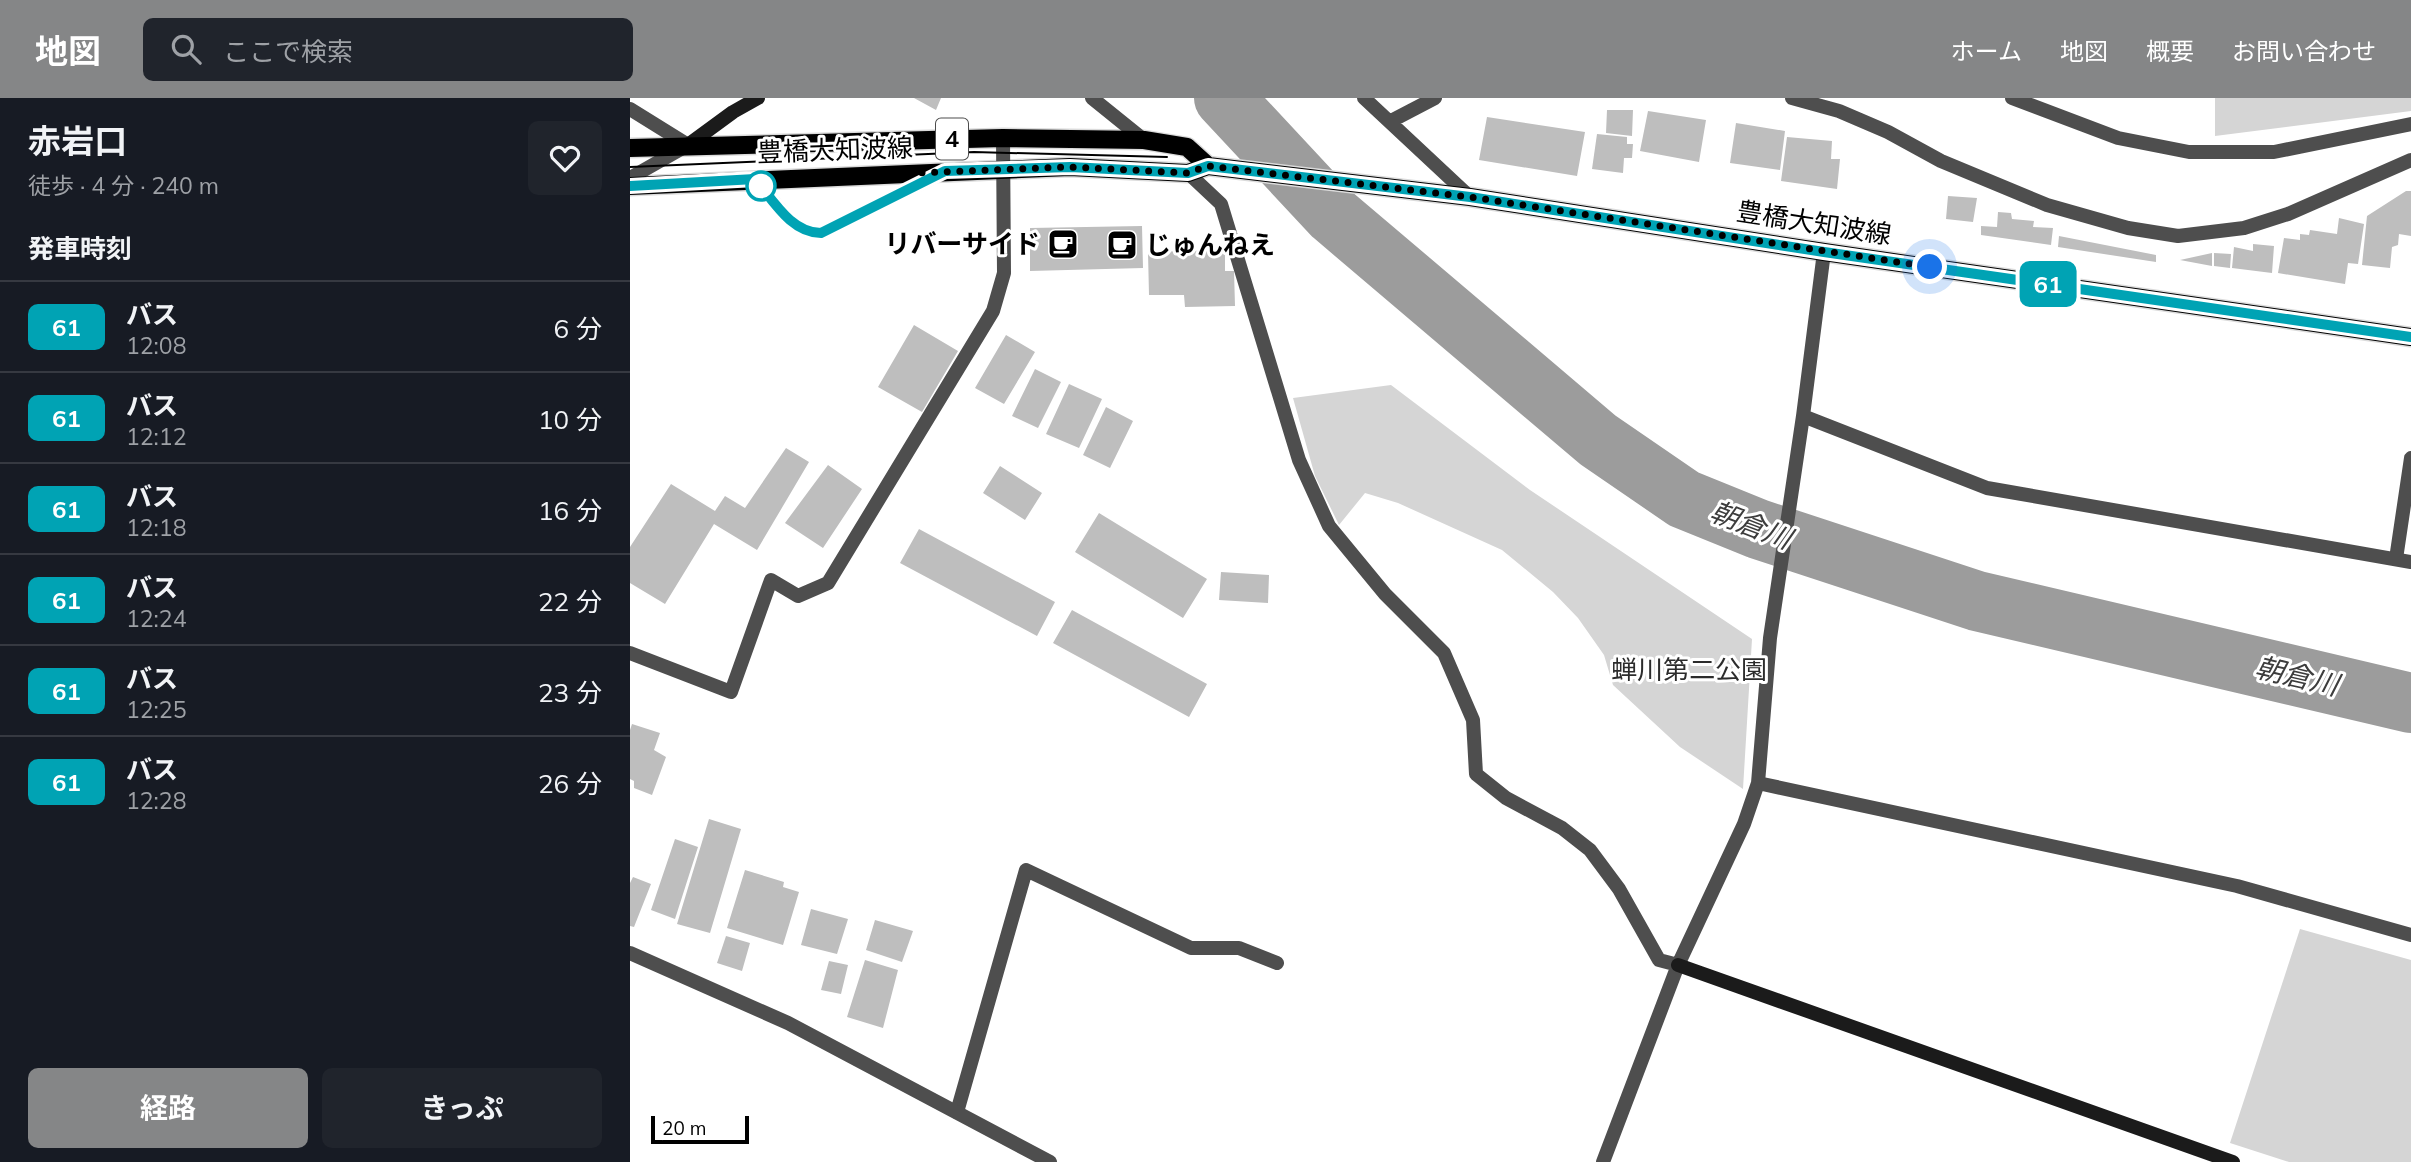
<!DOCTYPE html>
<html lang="ja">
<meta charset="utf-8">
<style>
body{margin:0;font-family:Mulish,"Noto Sans JP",sans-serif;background:#20242c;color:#f1f3f6;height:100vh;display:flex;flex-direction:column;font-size:26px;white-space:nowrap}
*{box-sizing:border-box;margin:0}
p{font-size:23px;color:#9ea1a6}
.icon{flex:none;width:38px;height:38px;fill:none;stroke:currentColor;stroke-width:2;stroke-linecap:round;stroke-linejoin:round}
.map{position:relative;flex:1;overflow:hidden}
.drawer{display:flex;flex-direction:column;background:#171b24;width:630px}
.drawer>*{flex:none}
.badge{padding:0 14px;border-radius:10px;font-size:24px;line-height:46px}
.scale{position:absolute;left:21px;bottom:18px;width:98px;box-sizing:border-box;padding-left:7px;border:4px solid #000;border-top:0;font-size:19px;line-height:24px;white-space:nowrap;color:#000;-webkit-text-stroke:5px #fff;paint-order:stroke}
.you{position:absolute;width:35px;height:35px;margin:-18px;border:5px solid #fff;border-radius:50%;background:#1a73e8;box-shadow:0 0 0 10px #1a73e833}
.map>.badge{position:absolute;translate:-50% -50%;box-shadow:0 0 0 4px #fff}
h2{padding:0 28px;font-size:26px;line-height:63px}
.round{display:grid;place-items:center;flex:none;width:74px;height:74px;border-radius:10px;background:#20242c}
.overview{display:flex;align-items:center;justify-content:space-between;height:119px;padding:0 28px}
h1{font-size:33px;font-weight:700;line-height:52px}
.button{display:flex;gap:14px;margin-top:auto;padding:14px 28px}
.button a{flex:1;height:80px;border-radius:10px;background:#858687;color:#fff;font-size:28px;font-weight:700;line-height:80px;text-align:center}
.button a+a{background:#20242c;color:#f1f3f6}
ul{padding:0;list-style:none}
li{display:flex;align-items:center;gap:21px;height:91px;padding:0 28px;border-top:2px solid #363941}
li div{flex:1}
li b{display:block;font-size:26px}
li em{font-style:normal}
li .badge{min-width:77px;font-weight:700;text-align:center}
header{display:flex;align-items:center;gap:42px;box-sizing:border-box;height:98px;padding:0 35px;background:#858687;color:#fff}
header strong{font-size:33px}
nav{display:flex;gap:38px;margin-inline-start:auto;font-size:24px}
.search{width:490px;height:63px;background:#20242c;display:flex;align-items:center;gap:18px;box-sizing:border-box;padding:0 24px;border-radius:10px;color:#9ea1a6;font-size:26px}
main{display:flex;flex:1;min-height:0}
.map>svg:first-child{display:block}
.green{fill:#d5d5d5}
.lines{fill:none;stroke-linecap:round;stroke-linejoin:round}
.river{stroke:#9c9c9c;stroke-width:60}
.building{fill:#bebebe}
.primary-casing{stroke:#dbdbdb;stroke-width:21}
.lane{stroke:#4e4e4e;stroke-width:14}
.street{stroke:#4e4e4e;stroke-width:14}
.secondary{stroke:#1b1b1b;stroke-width:14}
.primary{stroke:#000;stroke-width:18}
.tram{stroke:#000;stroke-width:2}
.line-casing{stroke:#fff;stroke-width:16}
.line{stroke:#00a3b4;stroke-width:10}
.walk{stroke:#000;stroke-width:7;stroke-dasharray:0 12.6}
.stop-dot{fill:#fff;stroke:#00a3b4;stroke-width:3.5}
.labels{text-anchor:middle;stroke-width:6;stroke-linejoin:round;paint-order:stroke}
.shield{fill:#fff;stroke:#4c4c4c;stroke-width:2}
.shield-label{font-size:24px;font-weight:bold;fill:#000}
.street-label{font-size:26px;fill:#000;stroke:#fff}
.poi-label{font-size:26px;font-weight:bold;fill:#000;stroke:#fff;text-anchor:end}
.park-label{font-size:26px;fill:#2c2c2c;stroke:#fff}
.water-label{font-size:28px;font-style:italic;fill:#3d3d3d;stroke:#fff}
</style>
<header>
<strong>地図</strong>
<div class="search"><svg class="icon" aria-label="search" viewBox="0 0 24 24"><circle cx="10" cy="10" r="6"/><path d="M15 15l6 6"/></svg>ここで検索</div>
<nav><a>ホーム</a><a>地図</a><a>概要</a><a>お問い合わせ</a></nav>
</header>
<main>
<section class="drawer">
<div class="overview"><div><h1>赤岩口</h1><p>徒歩 · 4 分 · 240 m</p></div><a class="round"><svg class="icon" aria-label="heart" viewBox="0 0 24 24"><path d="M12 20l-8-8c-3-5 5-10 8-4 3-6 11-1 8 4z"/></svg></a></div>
<h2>発車時刻</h2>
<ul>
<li><span class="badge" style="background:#00a3b4;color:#fff">61</span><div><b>バス</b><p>12:08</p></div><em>6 分</em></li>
<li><span class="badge" style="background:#00a3b4;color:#fff">61</span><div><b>バス</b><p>12:12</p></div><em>10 分</em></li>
<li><span class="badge" style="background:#00a3b4;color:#fff">61</span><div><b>バス</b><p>12:18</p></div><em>16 分</em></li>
<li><span class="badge" style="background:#00a3b4;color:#fff">61</span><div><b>バス</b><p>12:24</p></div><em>22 分</em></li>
<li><span class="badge" style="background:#00a3b4;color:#fff">61</span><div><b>バス</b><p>12:25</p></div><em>23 分</em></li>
<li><span class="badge" style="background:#00a3b4;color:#fff">61</span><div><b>バス</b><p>12:28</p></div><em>26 分</em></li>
</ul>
<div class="button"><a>経路</a><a>きっぷ</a></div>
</section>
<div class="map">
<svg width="1781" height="1064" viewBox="0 0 1781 1064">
<rect width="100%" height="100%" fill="#fff"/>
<path class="green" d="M1585 0H1781V13L1585 38Z
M761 287 900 392 1122 541 1113 691 1050 649 983 587 974 557 948 520 923 494 872 452 768 405 735 395 709 427 685 378 663 300Z
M1670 831 1781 862V1064H1659L1600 1045Z"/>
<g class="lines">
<path class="river" d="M594 0 703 117 968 342 1054 401 1128 431 1347 503 1781 605"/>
</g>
<path class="building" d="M284 0H311L306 12Z
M977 12H1003L1002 38 976 35Z
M1018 13 1076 22 1069 64 1010 53Z
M857 19 955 34 947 78 849 62Z
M1106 25 1155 33 1150 72 1100 65Z
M967 36 997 39V46H1003L1002 60H994L993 75 962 71Z
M1157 39 1202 43 1201 61H1210L1207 91 1151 83Z
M1776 93H1781V138L1769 136 1768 147 1762 149 1760 170 1732 167 1737 118Z
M1318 98 1347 100 1343 124 1316 121Z
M1368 114 1381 115 1382 121 1404 123 1403 129 1423 130 1421 147 1351 137V128L1367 129Z
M1709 120 1734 126 1728 166 1718 165 1715 186 1648 175 1654 140 1670 142V136L1679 137 1680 132 1707 136Z
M512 128 513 170 400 173V130Z
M1429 138 1526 157V164L1428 149Z
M1623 146 1644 148 1642 175 1602 170 1604 149 1623 153Z
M595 152V173H604L605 208 555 209 554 197H519L518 154Z
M1582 155V168L1550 162Z
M1584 155 1601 156 1600 170 1584 168Z
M284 227 328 253 292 314 248 289Z
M376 237 405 254 374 306 345 290Z
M405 271 431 284 408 330 382 318Z
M439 286 472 301 449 350 416 336Z
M476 309 503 323 480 370 453 357Z
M156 350 179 364 127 452 84 426 35 506 0 485V449L41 386 85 413 95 398 115 410Z
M198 367 232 391 193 450 155 425Z
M370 368 412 395 395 422 353 395Z
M469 415 577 481 553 520 445 454Z
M289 431 425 504 407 538 270 465Z
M591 474 639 477 638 505 589 502Z
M442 512 577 586 559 619 423 545Z
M2 626 30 635 24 652 36 659 22 697 4 690V683L0 681V632Z
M79 721 111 731 80 835 47 826Z
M45 741 68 749 45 821 21 812Z
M115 772 154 784 153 789 169 794 153 847 97 830Z
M3 779 21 786 4 829 0 828V785Z
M181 811 218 821 207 856 171 847Z
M245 822 283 833 272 864 236 852Z
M96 838 120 845 112 873 87 865Z
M235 862 268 872 253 930 217 919Z
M199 863 218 867 211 896 191 892Z"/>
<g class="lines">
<g class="primary-casing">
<path id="primary" d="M0 50 373 40 514 42 557 49 578 68
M0 88 440 69 558 75 578 68 840 99 1194 154 1781 239"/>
</g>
<path class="lane" d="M125 81C144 102 161 135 191 135L308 77
M327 1014 396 772 561 850H609L647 865"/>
<path class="street" d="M462 0 514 42
M734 0 840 99
M1162 0 1209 13 1258 34 1311 63 1417 107 1498 130 1548 138 1614 130 1658 116 1781 62
M1382 0 1488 40 1559 54H1644L1781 26
M0 11 58 47 0 80
M761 23 805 0
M558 75 591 106 669 362 699 428 755 496 814 555 843 622 846 676 876 700 932 730 960 752 989 791 1029 862 1048 867
M1173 318 1357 390 1781 464
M1766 461 1781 360
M0 555 101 594 141 482 168 498 198 485 363 213 374 175 373 40
M1128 685 1607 788 1781 837
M0 855 158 925 420 1064
M973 1064 1048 867 1114 726 1128 685 1140 540 1173 318 1194 154"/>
<path class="secondary" d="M58 47 103 14 128 0
M1048 867 1603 1064"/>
<use href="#primary" class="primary"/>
<path class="tram" d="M0 69 344 54 537 59"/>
</g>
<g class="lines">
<g class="line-casing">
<path id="line" d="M0 88 125 81C143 102 161 135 191 135L315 73 440 69 558 75 578 68 840 99 1194 154 1781 239"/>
</g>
<use href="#line" class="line"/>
<path class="walk" d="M131 88 125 81 440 69 558 75 578 68 840 99 1300 169"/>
</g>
<defs>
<g id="cafe-square" transform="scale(1.575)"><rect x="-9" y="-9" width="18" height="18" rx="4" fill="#000" stroke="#fff"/><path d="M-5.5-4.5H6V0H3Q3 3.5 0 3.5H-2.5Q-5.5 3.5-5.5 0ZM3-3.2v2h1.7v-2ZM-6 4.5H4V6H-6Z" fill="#fff"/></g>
</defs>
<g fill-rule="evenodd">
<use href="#cafe-square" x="433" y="146"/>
<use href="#cafe-square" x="492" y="147"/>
</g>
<circle class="stop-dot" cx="131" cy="88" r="14"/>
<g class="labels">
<rect class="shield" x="306" y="20.5" width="32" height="41" rx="5"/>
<g class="shield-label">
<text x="322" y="49">4</text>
</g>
<g class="street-label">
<text transform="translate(205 52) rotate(-2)" y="9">豊橋大知波線</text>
<text transform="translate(1184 125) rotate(9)" y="9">豊橋大知波線</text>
</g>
<g class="poi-label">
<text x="410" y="155">リバーサイド</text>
<text x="515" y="156" text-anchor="start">じゅんねえ</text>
</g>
<g class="park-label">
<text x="1059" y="581">蝉川第二公園</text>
</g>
<g class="water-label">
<text transform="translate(1121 427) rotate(21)" y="10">朝倉川</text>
<text transform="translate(1667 578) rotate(13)" y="10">朝倉川</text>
</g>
</g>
</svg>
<div class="scale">20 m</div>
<div class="you" style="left:1300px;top:169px"></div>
<b class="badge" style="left:1418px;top:186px;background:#00a3b4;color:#fff">61</b>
</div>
</main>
